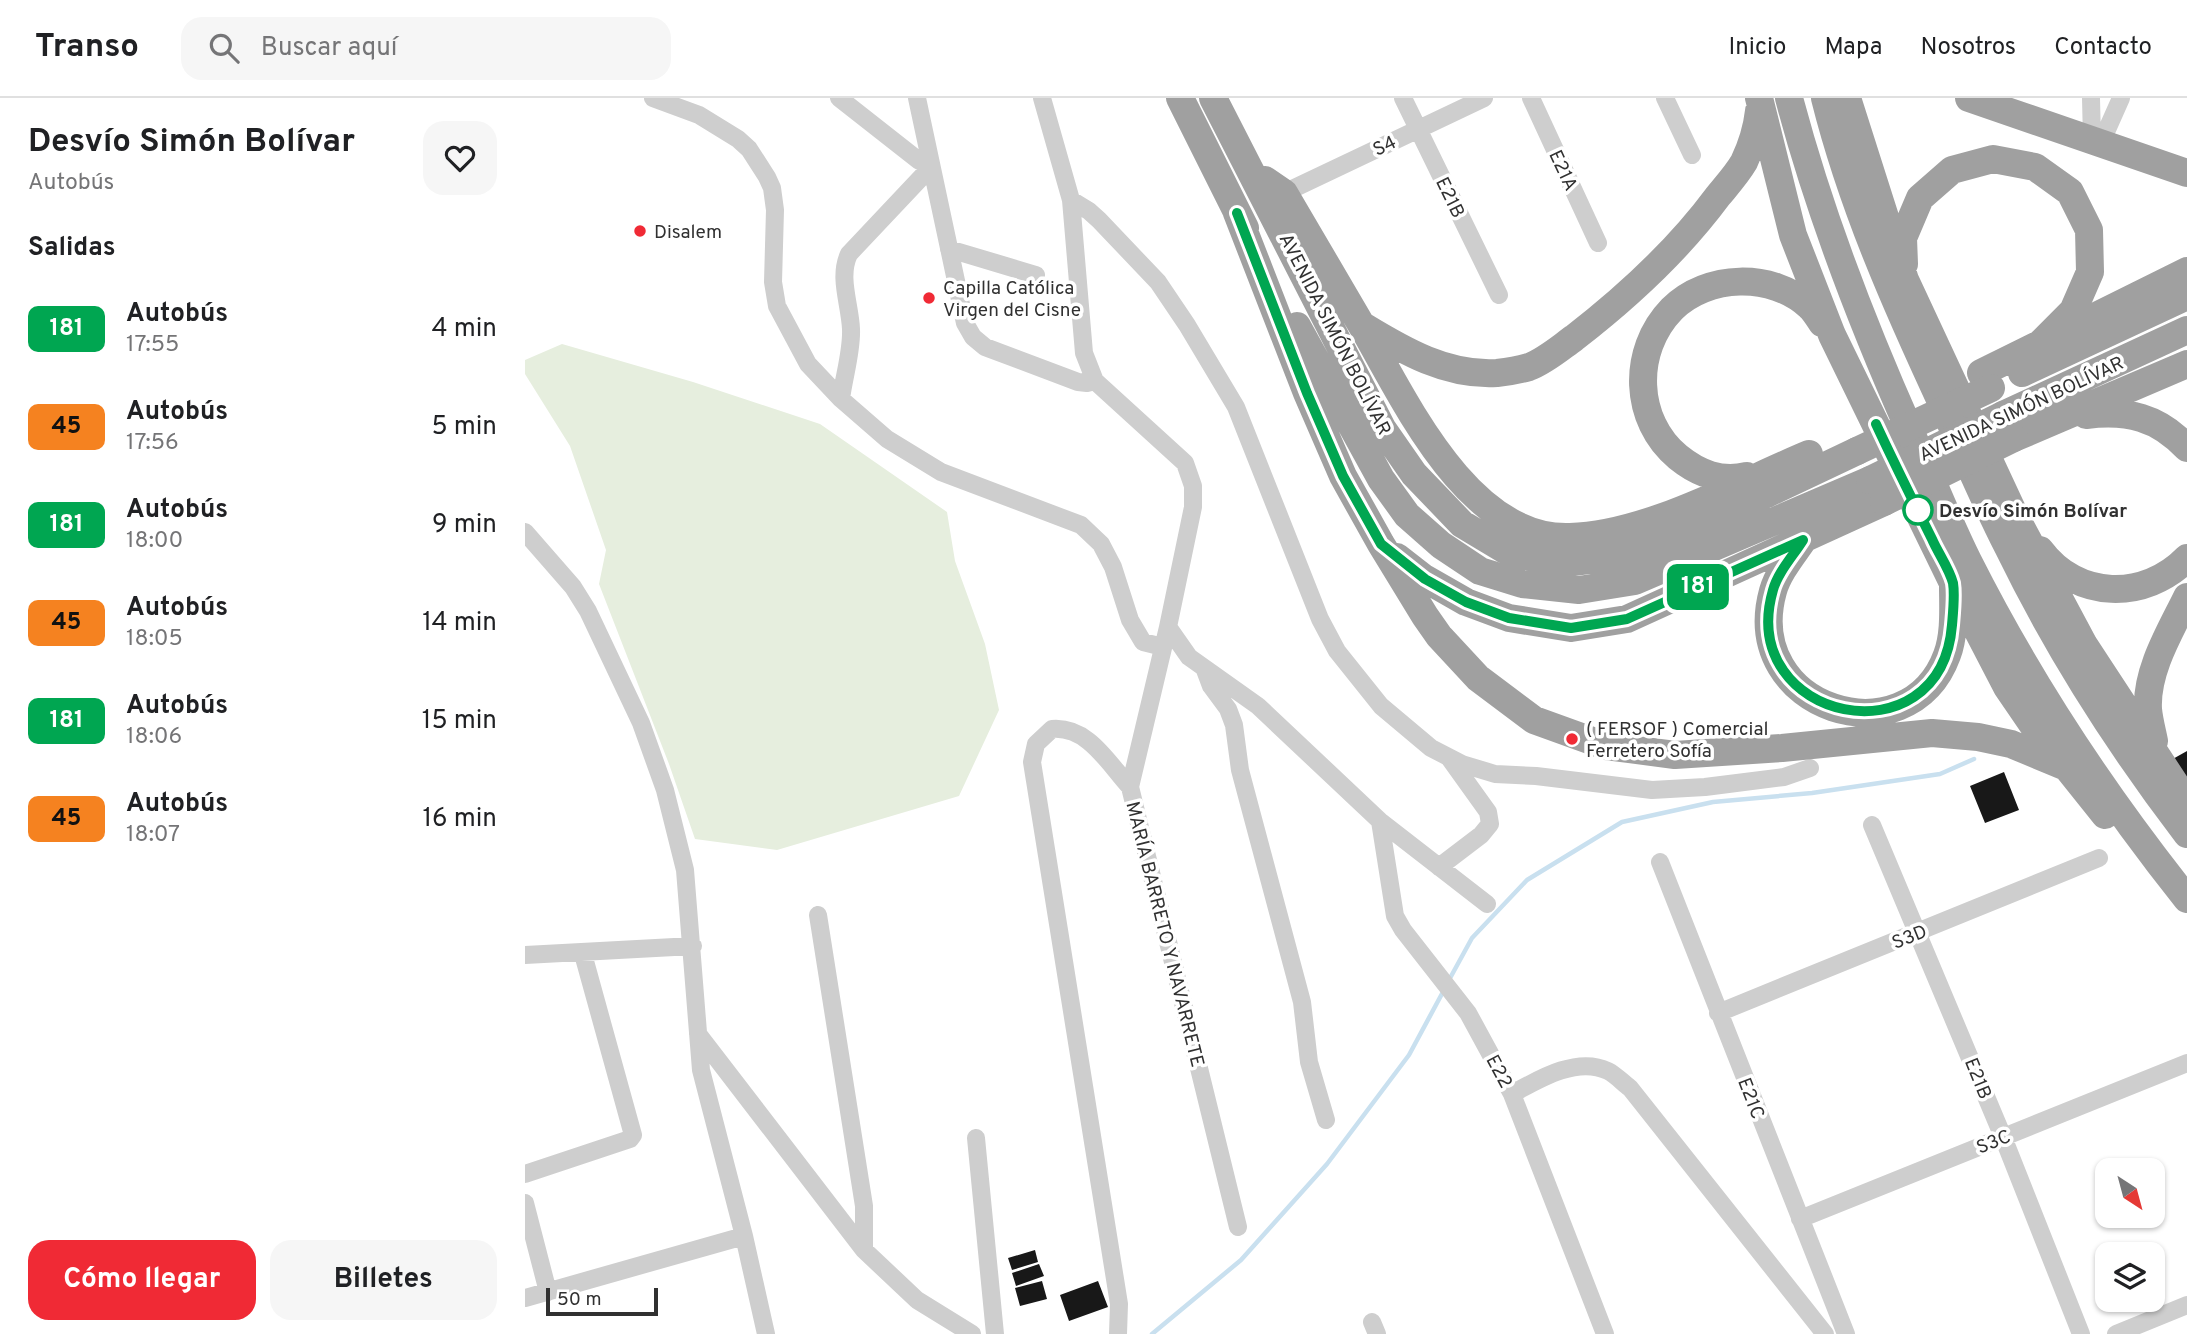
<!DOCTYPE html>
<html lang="es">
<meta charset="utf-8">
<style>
body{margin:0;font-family:Overpass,sans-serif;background:#f6f6f6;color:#202124;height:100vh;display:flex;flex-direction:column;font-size:26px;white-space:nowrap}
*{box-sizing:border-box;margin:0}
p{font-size:23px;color:#757577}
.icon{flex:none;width:38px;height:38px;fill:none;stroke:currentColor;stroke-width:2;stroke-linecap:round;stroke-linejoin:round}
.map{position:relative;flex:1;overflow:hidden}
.details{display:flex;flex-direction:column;background:#fff;width:525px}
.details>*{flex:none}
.badge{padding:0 14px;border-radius:10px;font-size:24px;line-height:46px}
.needle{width:46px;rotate:144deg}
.tools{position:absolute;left:1570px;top:1060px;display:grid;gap:14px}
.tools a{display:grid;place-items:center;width:70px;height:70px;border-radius:14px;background:#fff;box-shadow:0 2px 5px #0004;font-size:35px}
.scale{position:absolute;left:21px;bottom:18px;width:112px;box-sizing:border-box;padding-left:7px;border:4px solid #313131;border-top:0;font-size:19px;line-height:24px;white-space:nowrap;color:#313131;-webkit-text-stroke:5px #fff;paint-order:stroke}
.map>.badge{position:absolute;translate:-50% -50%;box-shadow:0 0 0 4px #fff}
h2{padding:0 28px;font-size:26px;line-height:63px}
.round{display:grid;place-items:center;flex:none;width:74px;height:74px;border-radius:21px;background:#f6f6f6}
.overview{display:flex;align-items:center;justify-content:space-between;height:119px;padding:0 28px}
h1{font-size:33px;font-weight:700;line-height:52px}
.button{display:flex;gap:14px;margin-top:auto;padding:14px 28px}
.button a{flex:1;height:80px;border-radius:21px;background:#f02a35;color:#fff;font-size:28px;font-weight:700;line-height:80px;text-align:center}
.button a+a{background:#f6f6f6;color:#202124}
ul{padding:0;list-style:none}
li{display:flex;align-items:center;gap:21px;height:98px;padding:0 28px}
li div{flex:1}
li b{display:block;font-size:26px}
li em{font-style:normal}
li .badge{min-width:77px;font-weight:700;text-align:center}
header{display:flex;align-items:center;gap:42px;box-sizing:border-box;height:98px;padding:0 35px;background:#fff;border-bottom:2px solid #e0e0e0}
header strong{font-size:33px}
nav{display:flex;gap:38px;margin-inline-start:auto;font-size:24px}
.search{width:490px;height:63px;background:#f6f6f6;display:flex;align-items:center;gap:18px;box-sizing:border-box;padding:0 24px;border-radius:21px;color:#757577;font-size:26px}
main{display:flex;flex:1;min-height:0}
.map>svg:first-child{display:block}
.green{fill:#e6eede}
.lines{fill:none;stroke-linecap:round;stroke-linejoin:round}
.stream{stroke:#c9e0ef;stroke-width:4.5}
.building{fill:#181818}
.minor{stroke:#cecece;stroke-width:18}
.trunk{stroke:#a0a0a0;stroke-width:28}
.trunk-bridge{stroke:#a0a0a0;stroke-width:28}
.line-casing{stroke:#fff;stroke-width:16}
.line{stroke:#00a651;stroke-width:10}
.poi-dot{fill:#f02a35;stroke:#fff;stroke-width:2.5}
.stop-dot{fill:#fff;stroke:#00a651;stroke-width:3.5}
.labels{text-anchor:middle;stroke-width:7;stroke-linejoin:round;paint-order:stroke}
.street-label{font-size:19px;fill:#313131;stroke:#fff}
.poi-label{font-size:19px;fill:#313131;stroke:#fff;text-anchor:start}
.stop-label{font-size:19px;font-weight:bold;fill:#313131;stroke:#fff;text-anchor:start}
</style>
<header>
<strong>Transo</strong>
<div class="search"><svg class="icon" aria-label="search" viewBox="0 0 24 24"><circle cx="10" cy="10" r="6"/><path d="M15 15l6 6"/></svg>Buscar aquí</div>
<nav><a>Inicio</a><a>Mapa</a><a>Nosotros</a><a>Contacto</a></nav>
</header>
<main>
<section class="details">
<div class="overview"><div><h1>Desvío Simón Bolívar</h1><p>Autobús</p></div><a class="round"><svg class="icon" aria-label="heart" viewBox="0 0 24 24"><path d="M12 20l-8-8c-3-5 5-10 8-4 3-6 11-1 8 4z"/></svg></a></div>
<h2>Salidas</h2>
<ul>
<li><span class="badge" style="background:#00a651;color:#fff">181</span><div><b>Autobús</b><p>17:55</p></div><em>4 min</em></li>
<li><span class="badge" style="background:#f58220;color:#111">45</span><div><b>Autobús</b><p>17:56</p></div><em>5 min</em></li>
<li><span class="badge" style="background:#00a651;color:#fff">181</span><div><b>Autobús</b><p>18:00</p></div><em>9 min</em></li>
<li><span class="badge" style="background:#f58220;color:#111">45</span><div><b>Autobús</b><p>18:05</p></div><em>14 min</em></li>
<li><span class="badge" style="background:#00a651;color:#fff">181</span><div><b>Autobús</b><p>18:06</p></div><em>15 min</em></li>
<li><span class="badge" style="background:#f58220;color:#111">45</span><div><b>Autobús</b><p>18:07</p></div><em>16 min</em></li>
</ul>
<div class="button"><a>Cómo llegar</a><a>Billetes</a></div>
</section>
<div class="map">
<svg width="1662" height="1236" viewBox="0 0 1662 1236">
<rect width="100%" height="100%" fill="#fff"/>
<path class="green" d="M37 246 168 284 295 326 422 414 430 463 460 546 474 612 434 698 252 752 170 741 144 666 74 486 81 452 45 348 0 276V262Z"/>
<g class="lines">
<path class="stream" d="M924 882 947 840 1002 782 1097 724 1188 704 1287 695 1415 676 1449 661
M627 1236 716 1162 802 1066 884 957 919 892"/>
</g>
<path class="building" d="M1662 653V690L1646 662Z
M1479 674 1494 712 1460 725 1445 688Z
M510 1152 513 1164 487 1172 483 1160Z
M514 1166 519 1178 491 1188 487 1175Z
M517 1183 522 1201 495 1208 490 1190Z
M573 1183 583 1209 544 1223 535 1197Z"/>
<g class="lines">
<path class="minor" d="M128 0 174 17 213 41 224 51 242 79 247 90 250 112 248 184 252 208 283 266 316 301 362 341 416 374 556 427 576 446 588 469 605 522 618 544 630 547 640 544
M314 0 393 62 406 69 324 156C313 179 325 206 326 231 327 253 319 278 316 301
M392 0 440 225 448 239 460 249 553 284 562 285 570 283
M517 0 546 102 559 255 570 283 660 365 668 388V409L643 529 605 689 713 1129
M878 0 974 197
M1006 0 1073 145
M1140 0 1167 57
M1566 0 1567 42
M1576 45 1596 0
M759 95 959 0
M546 102 564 113 574 122 633 184 662 227 711 309 795 521 812 553 856 608 906 650 937 666 970 676 1011 678 1127 692 1180 689 1259 679 1285 670
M424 151 511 177
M0 434 48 489 63 513 116 625 140 692 160 772 176 972 219 1138 241 1236
M643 529 664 559 733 608 855 723 962 806
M680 572 686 588 703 611 709 627 715 672 777 904 784 964 801 1022
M855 723 870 818 878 832 943 915 987 996 1080 1236
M1347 727 1478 1039 1556 1236
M1135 764 1321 1236
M914 769 956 737 965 726 963 714 925 661
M293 817 339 1108V1152
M0 857 168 848
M1193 915 1574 760
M173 936 339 1152 392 1202 447 1236
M987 996C1014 981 1052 958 1083 973 1091 977 1098 985 1105 990L1300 1236
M451 1040 470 1236
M0 1076 105 1041 108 1037 58 856
M0 1105 23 1194
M1275 1121 1662 965
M0 1200 219 1138
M847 1224 852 1236
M593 1236 594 1206 507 664 511 646 527 631C563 628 583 665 605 689
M1591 1236 1662 1207"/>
<path class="trunk" d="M655 0 720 130
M688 0 857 330 889 376 937 426 987 456 1043 465 1101 457 1155 437 1332 353
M1234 0 1268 137 1307 237 1428 485 1482 589 1508 627 1580 717
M1264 0C1294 114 1337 225 1385 333 1405 376 1422 421 1443 463 1503 582 1579 697 1662 801
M1300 0C1327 108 1372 209 1419 310 1440 357 1460 404 1483 449 1532 550 1594 647 1662 736
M1322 0 1380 182 1490 418 1559 547 1662 704
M1444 0 1662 75
M740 82 759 95C785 139 811 183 837 228 880 303 944 443 1045 439 1122 437 1214 385 1284 356
M712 115 782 295 818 378 856 446 900 518 914 538 953 580 1009 622 1081 648 1150 657 1257 650 1407 635 1453 639 1486 646 1539 668
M1379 166 1378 140 1395 100 1427 72 1468 61 1510 69 1545 94 1564 132 1565 174 1548 213 1516 245
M772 228 856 381 882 417 916 447 955 473 997 486 1054 492 1110 483 1345 382
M838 228C879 253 922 278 972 275 982 274 994 272 1004 269 1020 263 1035 250 1049 240 1102 199 1153 152 1193 98 1202 87 1212 76 1219 64 1227 47 1232 31 1234 13
M1456 275 1662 173
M1497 275 1662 198
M1478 317 1662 232
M1561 317C1603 312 1633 319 1662 350
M1489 340 1662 266
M1222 378C1196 384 1174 376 1153 359 1109 323 1106 253 1147 211 1182 176 1247 174 1284 208 1289 212 1293 219 1297 225
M1278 442C1267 458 1253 475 1248 493 1215 612 1383 663 1422 557 1430 536 1428 510 1428 488
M1515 452C1552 502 1620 503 1662 460
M872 459 899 480 941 504 984 520 1046 530 1102 521 1359 404
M1629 643C1627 633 1624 622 1623 611 1621 572 1646 532 1662 499"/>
<path class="trunk-bridge" d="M1332 353 1466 290
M1345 382 1478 317
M1359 404 1489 340"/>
</g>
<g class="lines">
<g class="line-casing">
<path id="line" d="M712 115 782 295 818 378 856 446 900 481 941 504 984 520 1046 530 1102 521 1278 442C1268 458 1253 474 1248 492 1210 624 1416 666 1427 527 1428 515 1430 497 1428 485 1424 470 1413 455 1407 441 1388 403 1369 365 1351 326"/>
</g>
<use href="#line" class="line"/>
</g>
<g class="poi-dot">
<circle cx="115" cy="133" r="7"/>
<circle cx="404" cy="200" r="7"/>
<circle cx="1047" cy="641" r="7"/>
</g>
<circle class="stop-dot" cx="1393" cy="412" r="14"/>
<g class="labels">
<g class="street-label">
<text transform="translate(859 47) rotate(-26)" y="7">S4</text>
<text transform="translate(1039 72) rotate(65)" y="7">E21A</text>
<text transform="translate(926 99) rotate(64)" y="7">E21B</text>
<text transform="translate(811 236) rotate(63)" y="7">AVENIDA SIMÓN BOLÍVAR</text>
<text transform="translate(1496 310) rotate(-25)" y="7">AVENIDA SIMÓN BOLÍVAR</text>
<text transform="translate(641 836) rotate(76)" y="7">MARÍA BARRETO Y NAVARRETE</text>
<text transform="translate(1384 838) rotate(-22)" y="7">S3D</text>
<text transform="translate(975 973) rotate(62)" y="7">E22</text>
<text transform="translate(1454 980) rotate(68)" y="7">E21B</text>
<text transform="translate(1227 1000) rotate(69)" y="7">E21C</text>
<text transform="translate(1468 1043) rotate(-22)" y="7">S3C</text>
</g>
<g class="poi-label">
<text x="129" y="140">Disalem</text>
<text x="418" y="196">Capilla Católica<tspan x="418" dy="22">Virgen del Cisne</tspan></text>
<text x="1061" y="637">( FERSOF ) Comercial<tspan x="1061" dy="22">Ferretero Sofía</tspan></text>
</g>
<g class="stop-label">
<text x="1414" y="419">Desvío Simón Bolívar</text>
</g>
</g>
</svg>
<div class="tools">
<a><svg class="needle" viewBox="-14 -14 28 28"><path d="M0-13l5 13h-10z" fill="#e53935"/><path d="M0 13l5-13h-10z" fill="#757577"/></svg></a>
<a><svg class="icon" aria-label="layers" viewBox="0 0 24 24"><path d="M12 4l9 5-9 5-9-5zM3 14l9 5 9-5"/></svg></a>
</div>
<div class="scale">50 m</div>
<b class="badge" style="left:1173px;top:489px;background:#00a651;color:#fff">181</b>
</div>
</main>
